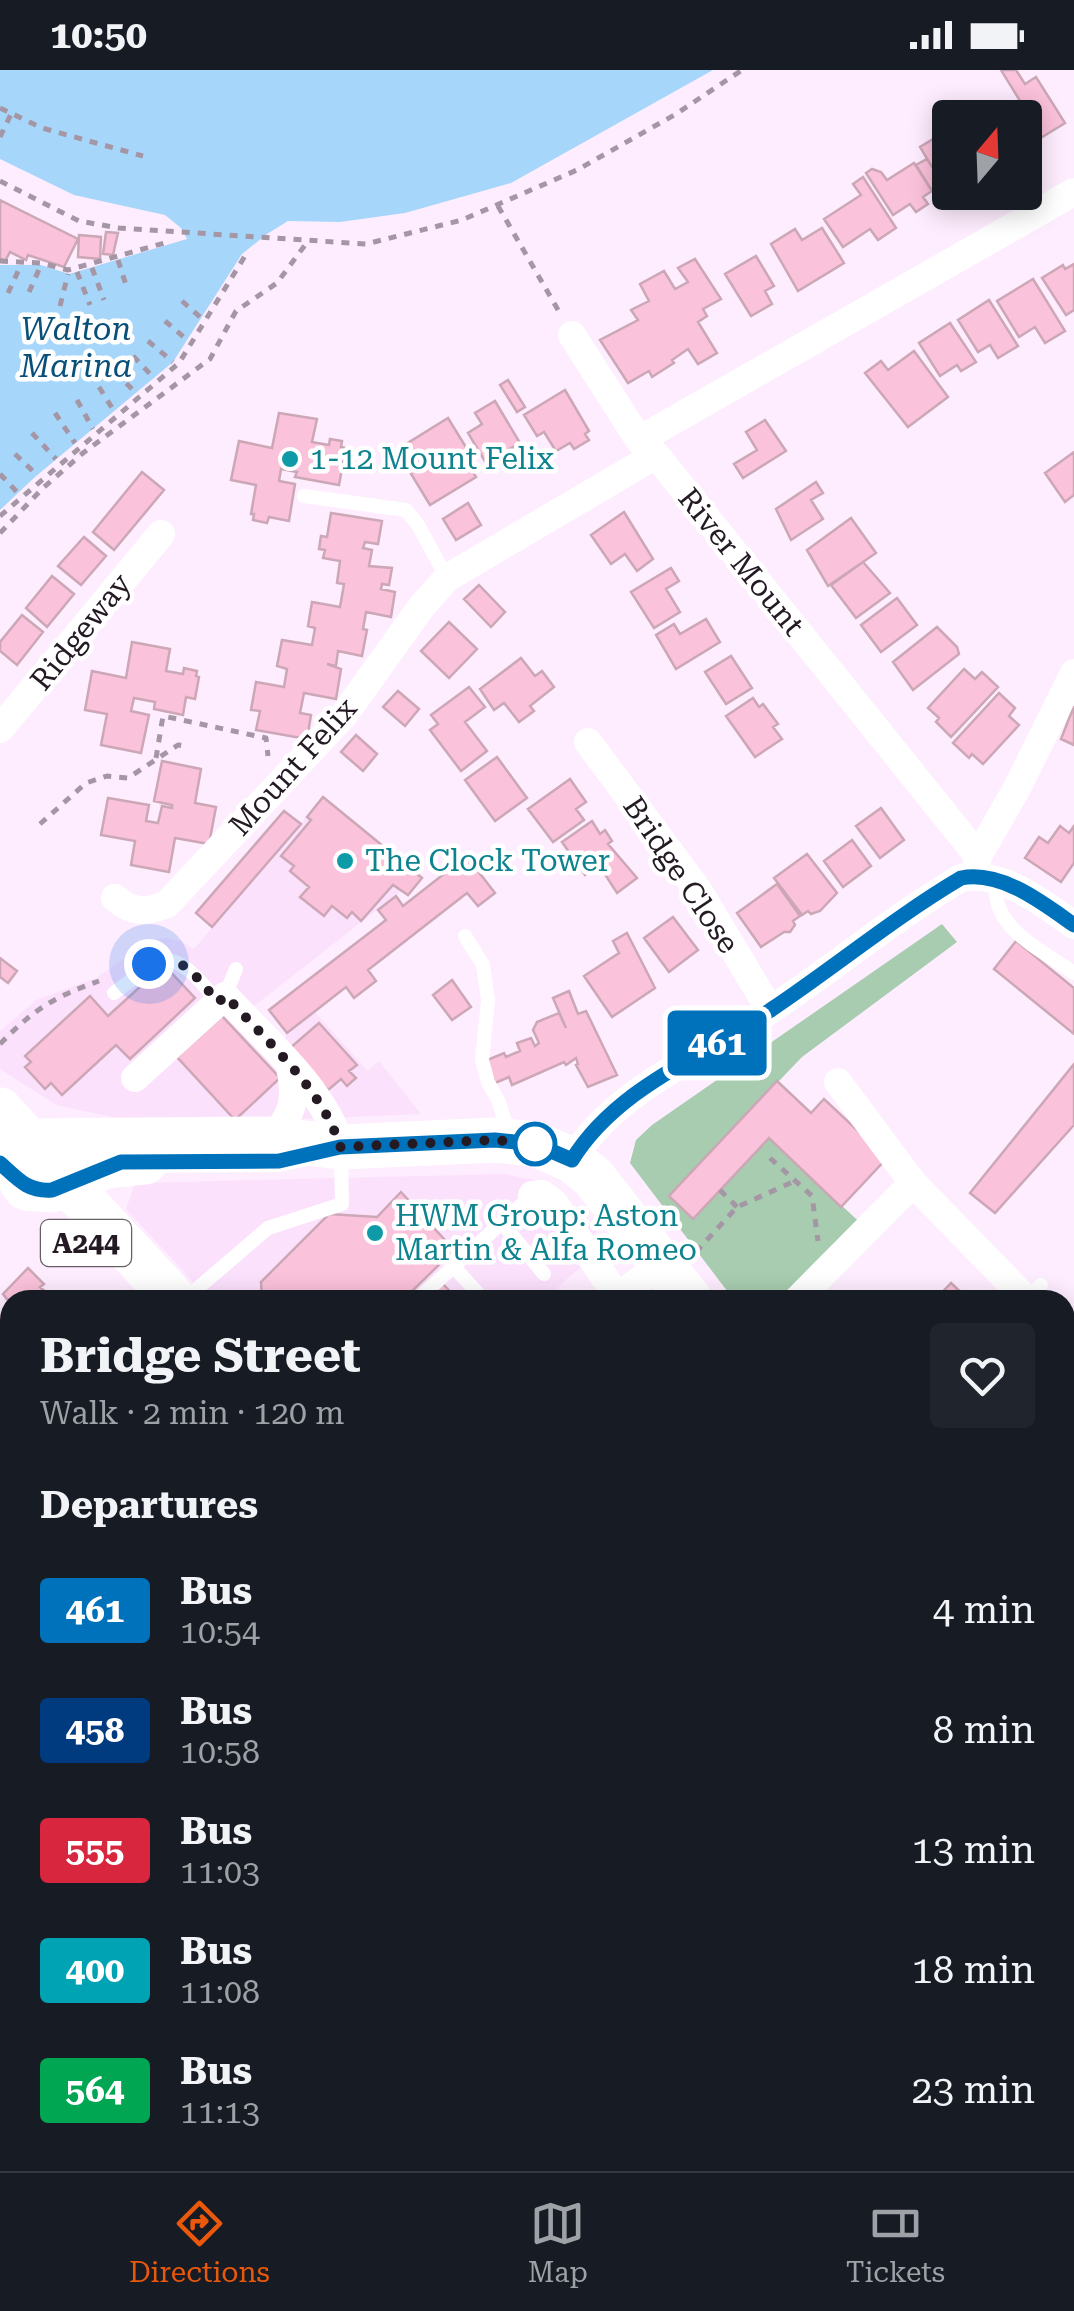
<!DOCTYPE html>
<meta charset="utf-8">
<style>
body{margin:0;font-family:"Roboto Serif",serif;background:#20242c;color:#f1f3f6;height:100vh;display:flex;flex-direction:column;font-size:38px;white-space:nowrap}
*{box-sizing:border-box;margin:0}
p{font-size:32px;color:#9ea1a6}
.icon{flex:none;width:55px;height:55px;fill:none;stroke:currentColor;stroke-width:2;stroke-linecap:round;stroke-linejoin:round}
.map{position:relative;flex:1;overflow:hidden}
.details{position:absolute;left:0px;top:1220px;width:1075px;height:882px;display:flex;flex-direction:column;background:#171b24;border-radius:30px 30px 0 0;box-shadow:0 5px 25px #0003}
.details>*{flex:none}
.badge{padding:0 20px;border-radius:8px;font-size:35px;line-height:65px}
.needle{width:65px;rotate:19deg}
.buttons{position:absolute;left:932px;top:30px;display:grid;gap:20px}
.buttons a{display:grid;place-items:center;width:110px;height:110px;border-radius:10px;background:#171b24;box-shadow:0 5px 25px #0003;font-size:50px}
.you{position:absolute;width:50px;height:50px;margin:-25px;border:8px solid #fff;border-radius:50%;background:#1a73e8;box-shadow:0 0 0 15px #1a73e833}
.map>.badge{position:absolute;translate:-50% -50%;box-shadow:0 0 0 5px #fff}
h2{padding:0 40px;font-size:38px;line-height:90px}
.round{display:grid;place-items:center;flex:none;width:105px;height:105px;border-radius:10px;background:#20242c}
.summary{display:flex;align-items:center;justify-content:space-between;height:170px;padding:0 40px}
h1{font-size:48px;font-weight:700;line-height:75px}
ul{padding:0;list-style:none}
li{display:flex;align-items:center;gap:30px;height:120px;padding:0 40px}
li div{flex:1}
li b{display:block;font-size:38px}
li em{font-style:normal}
li .badge{min-width:110px;font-weight:700;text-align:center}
.status{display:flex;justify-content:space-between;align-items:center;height:70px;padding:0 50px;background:#171b24;direction:ltr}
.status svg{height:28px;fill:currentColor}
.tabs{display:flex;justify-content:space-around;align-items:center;height:140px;border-top:2px solid #363941;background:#171b24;font-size:28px;color:#9ea1a6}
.tabs a{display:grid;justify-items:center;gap:5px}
.tabs .on{color:#ea580c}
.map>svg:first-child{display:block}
.built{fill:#fce1fd}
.green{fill:#a7ccb0}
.water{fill:#a7d6fb}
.building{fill:#fbc2db;stroke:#cca7b6;stroke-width:2.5}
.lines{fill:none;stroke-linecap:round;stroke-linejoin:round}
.path{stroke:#a596a5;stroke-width:5;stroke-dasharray:8 8;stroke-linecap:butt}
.service{stroke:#fff;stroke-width:14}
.minor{stroke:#fff;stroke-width:28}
.primary{stroke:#fff;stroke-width:45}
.line-casing{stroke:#fff;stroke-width:22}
.line{stroke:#0072bc;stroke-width:15}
.walk{stroke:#241a24;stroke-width:10;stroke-dasharray:0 18}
.culture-dot{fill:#0f9aa8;stroke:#fff;stroke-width:4}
.stop-dot{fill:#fff;stroke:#0072bc;stroke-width:5}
.labels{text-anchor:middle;stroke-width:9;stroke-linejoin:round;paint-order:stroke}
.shield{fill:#fff;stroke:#665f66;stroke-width:2.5}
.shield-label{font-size:28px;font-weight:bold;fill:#241a24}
.culture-label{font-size:30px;fill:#0d838f;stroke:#fff;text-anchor:start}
.street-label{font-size:30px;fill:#241a24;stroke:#fff}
.water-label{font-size:32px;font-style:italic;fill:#084f79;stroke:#fff}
</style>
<div class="status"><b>10:50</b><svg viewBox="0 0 49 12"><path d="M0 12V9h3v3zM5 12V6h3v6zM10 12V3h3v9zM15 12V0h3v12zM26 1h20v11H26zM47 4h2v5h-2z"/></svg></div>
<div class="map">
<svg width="1074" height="2101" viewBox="0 0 1074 2101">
<rect width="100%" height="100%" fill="#feedfe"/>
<path class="built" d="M323 727 422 808 408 825 401 821 253 937 282 970 315 942 368 1001 379 991 421 1044 237 1052 126 1050 56 1035 0 999V961L36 930 96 908 152 870 165 868 180 871 194 879Z
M505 1104 553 1114 609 1176 571 1205 546 1230H210L126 1139 135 1113Z"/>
<path class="green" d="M942 854 957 872 802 987 669 1126 693 1149 769 1068 867 1159 797 1230H734L630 1093 636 1070 652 1055Z
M1074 1311V1492L1065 1489V1320Z
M437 2092H968L979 2101H422Z"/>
<path class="water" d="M0 0H713L511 113 405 143 340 152 288 151 267 164 242 184 173 292 35 407 0 440V195H41L69 204 187 169 181 158 165 145 74 125 0 89Z"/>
<path class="building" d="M1001 0H1016L1025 14 1036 7 1065 53 1034 72 1037 76 1025 83V48H1011L1025 39Z
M950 59V122H964L952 130 920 77Z
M927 89 943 114 932 121 916 95Z
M914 93 932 121 923 127 928 134 916 142 910 134 893 145 866 103 872 99 881 102 887 110Z
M863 107 896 158 878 170 870 159 843 177 824 149 861 125 853 114Z
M0 130 78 169 64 197 28 185 26 190 10 182 5 191 0 188Z
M822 158 844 193 798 221 771 174 795 159 802 170Z
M106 162 118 163 113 185 103 184Z
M79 165 101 167 100 189 78 187Z
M756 186 774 216 765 221 772 234 751 246 725 204Z
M695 189 721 229 703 239 707 246 698 252 717 283 698 294 688 279 672 290 674 293 652 307 649 301 628 313 600 270 638 250 631 240 649 231 640 214 664 201 675 219 688 212 678 198Z
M1074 194V240L1066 245 1042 208 1063 195 1065 199Z
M1033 209 1065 261 1045 273 1035 257 1019 267 997 231Z
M989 230 1018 276 998 288 990 275 978 282 958 250Z
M950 253 976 292 961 301 957 295 940 306 919 273Z
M914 281 948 327 908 357 865 303 881 291 888 300Z
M508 310 525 337 517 342 500 315Z
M565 320 589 361 585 364 589 370 574 379 570 373 556 381 544 362 537 366 524 345Z
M495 331 520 373 486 393 468 363 482 354 475 343Z
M279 343 317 349 312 372 329 375 330 369 342 371 341 377 346 378 339 415 295 407 297 402 281 399 279 411 295 414 289 451 269 447 267 453 253 450 254 444H251L256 415 231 410 239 371 272 378Z
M448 348 467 379 461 383 476 407 430 435 405 394 412 390 403 376Z
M765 350 786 381 743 408 734 394 757 380 746 362Z
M1074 382V425L1065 432 1045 403Z
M142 402 164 420 114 480 93 462Z
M816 412 823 423 811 430 823 449 791 470 776 439Z
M468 433 481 455 456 470 443 449Z
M624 442 653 489 637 501 625 484 611 494 591 465Z
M331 443 382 451 378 474 365 472 363 478 372 480 369 496 392 498 389 515 382 514 381 519 395 522 391 547 366 542 363 559 367 560 362 586 338 581 336 596 327 594 341 599 336 629 304 623 300 643 311 645 307 669 256 660 260 641 251 640 256 612 284 617 287 599 277 596 282 570 312 575 315 558 308 556 312 532 340 537 344 514 337 513 340 491 323 488 325 480 319 479 321 466 327 467Z
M851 448 876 483 828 516 807 480Z
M84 467 106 486 81 515 58 496Z
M863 492 890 523 856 548 831 515Z
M671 498 679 511 666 519 680 542 654 558 631 522Z
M52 506 74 524 47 557 26 538Z
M479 515 505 542 491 557 464 529Z
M897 528 917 555 881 582 861 555Z
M22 545 43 562 17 595 0 581V572Z
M706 549 720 572 676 599 656 565 674 554 680 564Z
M449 552 477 579 449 608 421 581Z
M937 557 957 577 959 584 913 620 893 592Z
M132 572 170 579 166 601 183 604 184 598 197 601 196 606 199 607 195 629 186 627 183 645 154 639 155 632 134 628 131 641 149 645 141 683 101 675 107 644 85 640 92 601 126 608Z
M731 586 752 618 726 634 705 602Z
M521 588 535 606 542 601 554 617 530 636 534 641 519 652 504 633 494 640 480 619Z
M964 599 975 609 982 602 998 617 951 667 936 652 939 648 928 638Z
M469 617 485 637 465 652 487 681 461 701 430 660 438 654 431 645Z
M398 621 419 639 405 656 383 637Z
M999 623 1015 638 1009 646 1019 655 983 694 972 684 969 688 953 673Z
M753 628 759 637 763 634 778 654 773 657 782 669 755 687 726 646Z
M1074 636V675L1061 669Z
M356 665 377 684 363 701 341 682Z
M497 687 527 728 495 751 465 710Z
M162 691 201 699 195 733 216 737 209 774 175 768 169 802 131 795 135 771 101 765 108 728 149 735 146 751 158 753 162 736 172 738V735L154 731Z
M570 709 586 732 576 739 584 750 553 772 528 739Z
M323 727 422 808 408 825 393 815 361 851 352 842 347 848 332 836 324 846 300 827 309 817 290 801 294 796 281 786 311 750 307 747Z
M881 738 904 770 880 788 856 756Z
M284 741 301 754 212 857 196 843Z
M592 751 600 764 605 760 612 771 608 774 637 808 617 823 599 795 585 805 562 772Z
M1060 756 1069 763 1074 756V793L1061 812 1025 788 1039 767 1048 773Z
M852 770 871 796 843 817 824 791Z
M464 783 495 823 478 836 467 823 368 900 376 911 354 928 346 917 287 963 269 940 386 850 378 840 396 826 403 836 449 800 446 796Z
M807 784 837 823 820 841 811 844 808 841 802 845 774 808Z
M777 814 800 846 793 851 795 855 790 862H784L761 877 737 843Z
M673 847 698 880 669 902 644 868Z
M627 863 655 918 612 947 584 906 619 883 613 871Z
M1016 871 1074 918V964L994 899Z
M0 888 17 901 8 913 0 907Z
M164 895 195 928 130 989 116 975 62 1025 51 1013 45 1019 25 997 31 992 25 986 90 926 108 946Z
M452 910 471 937 452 950 433 925Z
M569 921 578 944 586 941 617 1005 588 1017 576 995 578 994 576 988 566 995 564 992 512 1015 509 1007 495 1013 485 991 504 983 506 987 520 981 517 973 531 968 535 976 539 973 533 960 537 952 559 943 566 958 553 928Z
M222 946 280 1008 235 1050 177 987Z
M319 953 357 995 349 1001 356 1008 347 1016 341 1009 328 1020 290 978Z
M1074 994V1055L995 1143 970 1123Z
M777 1011 811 1043 824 1029 887 1088 841 1137 769 1068 693 1149 669 1126Z
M401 1122 454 1180 403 1230H262L261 1212 329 1144 377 1147Z
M28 1198 44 1214 40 1217 52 1228 10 1230V1233L3 1224Z
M442 1213 458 1230H425Z
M951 1213 969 1230H935Z
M10 1502V1553L0 1559V1509Z
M1065 1573 1074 1577V2033L1065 2028Z
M10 1681V1712L0 1697V1687Z
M0 1913 10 1928V1964L0 1971Z
M10 1973V2024L0 2009V1979Z
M55 2092H102L87 2101H60Z
M221 2092H264L252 2101H227Z"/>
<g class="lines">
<path class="path" d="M0 38 42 58 143 86
M0 67 11 44
M0 111 79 151 119 158 366 174 462 150 577 100 676 44 742 0
M498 136 561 245
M118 190 126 215
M0 191 41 193 68 200 168 172
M92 198 104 230
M77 202 90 235
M29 222 41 195
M8 223 20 197
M182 231 200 247
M60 236 68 204
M165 251 186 269
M148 271 173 292
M133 286 154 308
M115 302 136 323
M99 317 114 341
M77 330 93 359
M55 343 75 373
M32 363 56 389
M15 384 37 405
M0 404 18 423
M0 446 179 293 245 186
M0 463 43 418 83 383 210 289 236 241 277 213 308 171
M156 688 163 646 266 668 268 686
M40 754 86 713 107 706 128 708 178 675 187 676
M0 974C34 939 54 927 99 911
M770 1088 812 1126 818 1171
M720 1120 737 1137
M696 1182 737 1137 795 1111
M1065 1438 1074 1444
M936 2101 944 2092"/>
<path class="service" d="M304 426 406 440 418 455 447 508
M997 809C987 857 1041 879 1074 903
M465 866 483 895 488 930 482 990 488 1012 499 1032 509 1066
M114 923 160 888C188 891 201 913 218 932
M225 926 236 899
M502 1153 544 1204
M454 1197 484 1230
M1026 1229 1041 1215
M184 1230 268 1158 342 1134 341 1083
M417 1230 532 1125
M1065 1665 1074 1670
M1065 1873 1074 1855"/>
<path class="minor" d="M572 265 639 370 656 385 978 786
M639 370 1074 122
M0 659 161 464
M588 672 698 820 770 940
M976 799 978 786 1016 720 1074 603
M115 828C133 843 146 843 167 834L344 645 422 536 447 508 656 385
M135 1008 225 926C265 970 325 1019 341 1077
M838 1012 913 1113 1027 1230
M270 1069C293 1047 297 1029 290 998
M572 1090C617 1017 704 986 772 939 836 896 895 847 961 808 1001 800 1043 833 1074 855
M532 1125 542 1124 554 1133 620 1230
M618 1226 662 1194
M797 1230 913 1113
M1065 1267 1074 1276
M0 1652 10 1646
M0 1788 10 1803
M199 2092 204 2101"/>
<path class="primary" d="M0 1040 175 1230
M22 1113 13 1094V1082L19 1074 29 1071 270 1069 341 1077 495 1070 535 1074 572 1090 593 1107 690 1230
M26 1118 52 1120 106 1096 145 1092
M1065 1523 1074 1527
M1042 2092 1056 2101"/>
</g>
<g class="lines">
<g class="line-casing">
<path id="line" d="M0 1093C17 1108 27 1122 52 1120L121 1092 279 1091 340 1077 495 1070 535 1074 572 1090C617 1017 704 986 772 939 836 896 895 847 961 808 1001 800 1043 833 1074 855"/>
</g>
<use href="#line" class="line"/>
<path class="walk" d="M149 894C180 878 199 911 218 932L226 926C265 970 324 1020 340 1077L495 1070 535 1074"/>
</g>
<g class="culture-dot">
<circle cx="290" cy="389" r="10"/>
<circle cx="345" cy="791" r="10"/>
<circle cx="375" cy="1163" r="10"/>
</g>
<circle class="stop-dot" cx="535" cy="1074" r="20"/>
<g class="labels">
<rect class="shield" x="41" y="1150" width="90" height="46" rx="8"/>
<g class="shield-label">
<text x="86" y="1183">A244</text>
</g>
<g class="culture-label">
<text x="310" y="399">1-12 Mount Felix</text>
<text x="365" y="801">The Clock Tower</text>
<text x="395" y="1156">HWM Group: Aston<tspan x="395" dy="34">Martin &amp; Alfa Romeo</tspan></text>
</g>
<g class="street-label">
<text transform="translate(741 492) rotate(51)" y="10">River Mount</text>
<text transform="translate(81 562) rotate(-51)" y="10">Ridgeway</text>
<text transform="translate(293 697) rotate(-48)" y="10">Mount Felix</text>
<text transform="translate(681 805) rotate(56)" y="10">Bridge Close</text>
</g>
<g class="water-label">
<text x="76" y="270">Walton<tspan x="76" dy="37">Marina</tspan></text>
</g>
</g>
</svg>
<div class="buttons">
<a><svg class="needle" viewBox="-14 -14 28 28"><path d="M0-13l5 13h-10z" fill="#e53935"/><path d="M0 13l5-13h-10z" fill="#9ea1a6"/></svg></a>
</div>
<div class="you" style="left:149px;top:894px"></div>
<b class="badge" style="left:717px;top:973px;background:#0072bc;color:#fff">461</b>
<section class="details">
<div class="summary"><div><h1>Bridge Street</h1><p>Walk · 2 min · 120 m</p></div><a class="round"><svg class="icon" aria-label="heart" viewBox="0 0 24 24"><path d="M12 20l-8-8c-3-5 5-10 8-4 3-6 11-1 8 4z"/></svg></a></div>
<h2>Departures</h2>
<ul>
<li><span class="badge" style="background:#0072bc;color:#fff">461</span><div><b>Bus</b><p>10:54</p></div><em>4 min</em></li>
<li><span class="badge" style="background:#003b80;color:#fff">458</span><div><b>Bus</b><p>10:58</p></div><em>8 min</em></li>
<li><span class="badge" style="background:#d7263d;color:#fff">555</span><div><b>Bus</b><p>11:03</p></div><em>13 min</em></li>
<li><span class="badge" style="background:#00a3b4;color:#fff">400</span><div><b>Bus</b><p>11:08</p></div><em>18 min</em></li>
<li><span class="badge" style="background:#00a651;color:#fff">564</span><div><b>Bus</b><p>11:13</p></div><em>23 min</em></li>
</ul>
</section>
</div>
<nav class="tabs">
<a class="on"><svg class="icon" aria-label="directions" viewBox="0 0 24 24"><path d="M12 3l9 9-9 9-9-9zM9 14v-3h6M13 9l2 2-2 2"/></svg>Directions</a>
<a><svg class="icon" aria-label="map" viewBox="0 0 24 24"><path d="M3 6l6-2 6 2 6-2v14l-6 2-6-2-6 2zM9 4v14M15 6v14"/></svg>Map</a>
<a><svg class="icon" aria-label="tickets" viewBox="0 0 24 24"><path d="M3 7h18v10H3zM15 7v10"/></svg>Tickets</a>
</nav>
